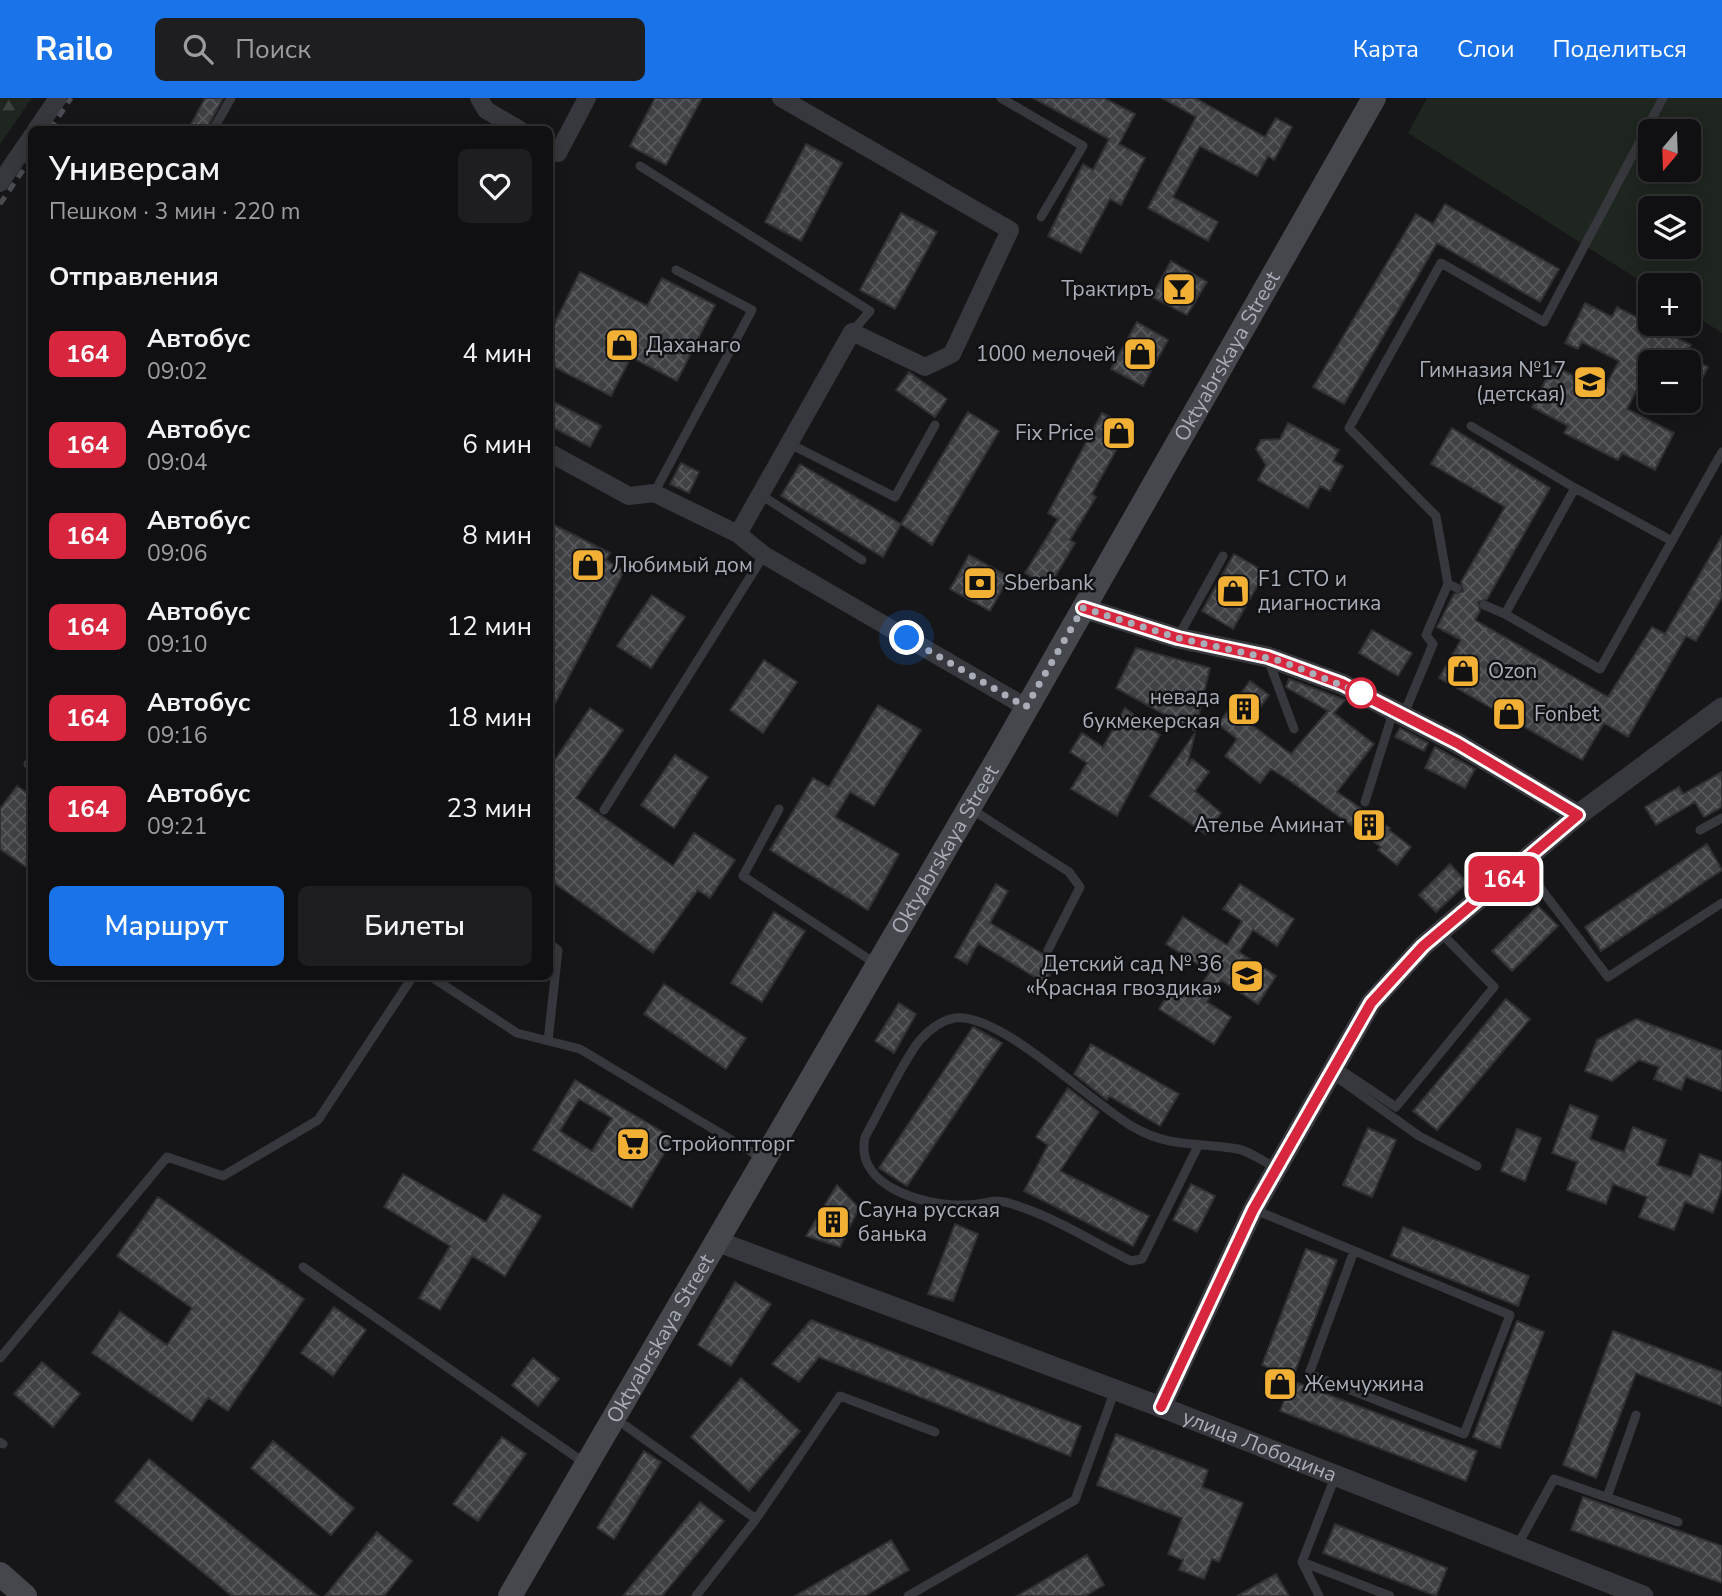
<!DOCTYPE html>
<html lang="ru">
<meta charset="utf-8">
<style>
body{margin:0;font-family:"Nunito Sans",sans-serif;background:#1e1e20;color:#f1f3f6;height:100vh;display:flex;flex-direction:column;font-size:26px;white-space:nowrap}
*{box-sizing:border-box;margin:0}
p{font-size:23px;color:#9c9d9f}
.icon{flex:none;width:38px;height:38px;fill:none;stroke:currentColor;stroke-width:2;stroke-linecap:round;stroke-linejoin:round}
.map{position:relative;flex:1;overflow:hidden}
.sheet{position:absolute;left:28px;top:28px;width:525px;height:854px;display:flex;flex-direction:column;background:#101012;border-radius:10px;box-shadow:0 4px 18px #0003,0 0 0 2px #303032}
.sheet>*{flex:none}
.badge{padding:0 14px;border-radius:10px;font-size:24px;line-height:46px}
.needle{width:46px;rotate:199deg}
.buttons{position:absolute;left:1638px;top:21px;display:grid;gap:14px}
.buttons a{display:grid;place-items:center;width:63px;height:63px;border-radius:10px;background:#101012;box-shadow:0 4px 18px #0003,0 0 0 2px #303032;font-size:35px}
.you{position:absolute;width:35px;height:35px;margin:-18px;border:5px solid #fff;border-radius:50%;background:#1a73e8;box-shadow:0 0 0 10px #1a73e833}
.map>.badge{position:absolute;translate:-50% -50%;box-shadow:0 0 0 4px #fff}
h2{padding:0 21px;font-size:26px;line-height:63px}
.round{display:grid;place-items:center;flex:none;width:74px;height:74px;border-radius:10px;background:#1e1e20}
.summary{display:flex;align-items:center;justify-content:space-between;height:119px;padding:0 21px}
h1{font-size:33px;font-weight:600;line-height:52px}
.action{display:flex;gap:14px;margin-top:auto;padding:14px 21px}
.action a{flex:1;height:80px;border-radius:10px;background:#1a73e8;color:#fff;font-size:28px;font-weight:600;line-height:80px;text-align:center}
.action a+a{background:#1e1e20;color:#f1f3f6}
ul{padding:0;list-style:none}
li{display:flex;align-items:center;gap:21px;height:91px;padding:0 21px}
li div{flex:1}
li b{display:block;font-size:26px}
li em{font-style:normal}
li .badge{min-width:77px;font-weight:700;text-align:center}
header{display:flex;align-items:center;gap:42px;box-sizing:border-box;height:98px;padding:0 35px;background:#1a73e8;color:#fff}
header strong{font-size:33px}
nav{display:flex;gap:38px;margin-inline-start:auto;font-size:24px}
.search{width:490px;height:63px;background:#1e1e20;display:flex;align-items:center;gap:18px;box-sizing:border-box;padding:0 24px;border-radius:10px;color:#9c9d9f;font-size:26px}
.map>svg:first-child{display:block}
.grass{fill:#1e261f;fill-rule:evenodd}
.forest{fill:url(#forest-firs)}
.building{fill:url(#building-cross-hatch);stroke:#303034;stroke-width:2;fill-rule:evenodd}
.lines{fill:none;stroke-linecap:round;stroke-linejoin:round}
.service{stroke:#37383d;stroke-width:9}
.minor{stroke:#37383d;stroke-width:18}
.tertiary{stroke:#37383d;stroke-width:21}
.secondary{stroke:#45474d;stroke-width:24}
.rail{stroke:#4a4c52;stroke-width:5;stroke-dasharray:9 7;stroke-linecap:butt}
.line-casing{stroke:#fff;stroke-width:16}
.line{stroke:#d7263d;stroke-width:10}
.walk{stroke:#a8adb8;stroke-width:7;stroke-dasharray:0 12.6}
.stop-dot{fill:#fff;stroke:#d7263d;stroke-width:3.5}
.labels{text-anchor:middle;stroke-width:5;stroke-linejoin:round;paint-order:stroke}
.poi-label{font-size:21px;fill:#a8adb8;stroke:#111113;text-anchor:start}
.street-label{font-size:21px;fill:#a8adb8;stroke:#111113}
</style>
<header>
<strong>Railo</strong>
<div class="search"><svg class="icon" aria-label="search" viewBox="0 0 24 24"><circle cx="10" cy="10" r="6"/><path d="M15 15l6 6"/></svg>Поиск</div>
<nav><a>Карта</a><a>Слои</a><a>Поделиться</a></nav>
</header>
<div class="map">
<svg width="1722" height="1498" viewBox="0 0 1722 1498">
<defs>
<pattern id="forest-firs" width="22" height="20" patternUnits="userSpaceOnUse" patternTransform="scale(1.75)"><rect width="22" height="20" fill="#1e261f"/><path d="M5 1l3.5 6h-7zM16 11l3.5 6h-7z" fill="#3c433d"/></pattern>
<pattern id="building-cross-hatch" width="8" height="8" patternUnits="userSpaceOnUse" patternTransform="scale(1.75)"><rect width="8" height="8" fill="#404145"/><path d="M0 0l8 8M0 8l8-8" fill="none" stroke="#595a5e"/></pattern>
</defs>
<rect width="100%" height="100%" fill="#161618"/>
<path class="grass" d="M1427 0H1722V235L1689 214V187L1650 189 1408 35ZM1650 33H1689V72H1650ZM1650 110H1689V149H1650Z"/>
<path class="forest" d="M0 0H32L0 46Z"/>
<path class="building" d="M205 0H223L206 32H188Z
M655 0H702L666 67 630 48Z
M1033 0H1104L1135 16 1119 46 1145 60 1121 107 1110 101 1081 155 1048 138 1083 66 1093 72 1109 41Z
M1162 0H1195L1265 39 1276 20 1292 29 1274 62 1268 58 1257 78 1200 48 1173 99 1218 124 1208 143 1148 110 1196 19Z
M806 46 842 65 801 143 765 124Z
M1445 106 1559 171 1540 204 1437 145 1344 306 1313 289 1416 116 1433 126Z
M901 115 937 134 895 211 860 192Z
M1171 163 1207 184 1187 217 1152 199Z
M580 174 647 208 662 180 715 207 677 283 631 259 611 298 550 267V234Z
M1585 205 1612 219 1617 209 1691 247 1682 264H1650V278L1645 275 1627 311 1674 335 1655 372 1622 355 1618 362 1564 335 1568 328 1532 309 1553 267 1603 293 1619 263 1582 244 1578 251 1565 245Z
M1137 224 1168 242 1143 288 1111 271Z
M1689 259 1708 269 1689 306Z
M909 274 947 301 935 319 896 292Z
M550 302 601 328 590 349 550 328Z
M968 314 999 333 932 447 901 426Z
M1102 315 1129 329 1092 396 1096 399 1070 442 1075 445 1049 489 1025 475 1058 421 1048 415Z
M1288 325 1339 352 1333 363 1343 368 1330 393 1320 388 1308 410 1258 382 1266 367 1256 351 1261 342 1280 341Z
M1452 330 1550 390 1487 501 1478 504 1480 513 1475 522 1608 599 1652 529 1665 536 1722 438V499L1696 543 1686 538 1628 639 1604 625 1582 662 1439 580 1461 542 1437 529 1454 496 1463 493 1461 484 1505 409 1431 366Z
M681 365 699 374 689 395 670 386Z
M800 366 901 426 883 459 781 398Z
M550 425 610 455 606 462 624 473 550 615Z
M1234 456 1265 474 1233 531 1202 513Z
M969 457 1009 479 990 513 950 491Z
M652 497 685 519 651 570 617 548Z
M1372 532 1412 555 1398 578 1359 555Z
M1136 550 1210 570 1195 633 1116 590Z
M764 562 797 584 763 635 730 612Z
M1289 581 1345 602 1334 615 1374 646 1337 694 1390 730 1389 732 1411 749 1397 767 1378 752 1381 749 1290 683 1271 671 1260 685 1225 658 1237 641 1218 626 1250 583 1269 597 1249 625 1291 656 1328 613 1286 589Z
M878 607 921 632 874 708 850 694 835 719 899 756 868 812 770 752 813 680 829 689Z
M590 610 623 632 576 700 673 768 694 735 735 762 710 800 698 792 653 855 550 782V669Z
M1125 610 1160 637 1117 718 1071 691 1087 665 1070 654 1082 635 1103 649Z
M1400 630 1428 645 1424 653 1395 639Z
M1195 635 1187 668 1192 661 1209 674 1195 693 1221 715 1206 736 1150 698Z
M1435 649 1475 671 1465 690 1425 670Z
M675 657 708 679 674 730 641 707Z
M1722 674V709L1704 719 1695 704 1656 727 1645 709 1679 689 1683 696Z
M17 688 32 698V773L0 751V711Z
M1707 746 1722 772 1601 853 1585 829Z
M1450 766 1467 785 1436 814 1419 797Z
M996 786 1008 793 990 825 1057 864 1045 885 978 845 967 866 955 859Z
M1240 786 1294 821 1277 848 1253 832 1239 854 1276 878 1258 906 1221 882 1207 904 1231 919 1214 946 1159 911 1176 884 1195 896 1210 874 1166 846 1183 819 1227 847 1242 823 1223 811Z
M1538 808 1558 828 1512 873 1492 853Z
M774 814 805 833 762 904 731 885Z
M664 886 746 940 726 971 644 916Z
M1506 901 1530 921 1437 1032 1413 1013Z
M899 905 916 916 894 955 875 943Z
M1636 921 1722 953V993L1686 979 1681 992 1654 981 1659 969 1639 962 1612 983 1585 973 1597 942Z
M973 929 1002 945 907 1088 879 1070Z
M1091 946 1179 996 1160 1028 1109 998 1107 1002 1074 976Z
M575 982 673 1040 632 1110 533 1052ZM579 1001 612 1020 592 1053 560 1033Z
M1068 990 1099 1014 1060 1073 1149 1118 1133 1148 1024 1093 1048 1047 1036 1039Z
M1570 1007 1598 1018 1590 1041 1624 1054 1633 1029 1666 1042 1657 1067 1691 1079 1700 1056 1722 1064V1090L1713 1115 1685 1104 1674 1132 1639 1119 1647 1099 1613 1086 1606 1106 1567 1092 1577 1064 1552 1055Z
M1368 1030 1396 1042 1372 1099 1343 1087Z
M1517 1031 1541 1040 1525 1083 1501 1073Z
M403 1076 486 1124 503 1096 541 1118 505 1178 472 1158 440 1212 419 1200 450 1148 384 1109Z
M1191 1086 1215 1098 1197 1134 1173 1122Z
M837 1087 859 1110 840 1149 806 1138Z
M158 1099 304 1201 228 1313 208 1300 192 1323 92 1255 120 1214 167 1247 192 1210 117 1158Z
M955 1126 978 1136 953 1203 928 1196Z
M1403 1129 1529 1178 1518 1208 1391 1158Z
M1306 1151 1337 1162 1293 1279 1262 1267Z
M735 1184 771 1206 731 1268 698 1247Z
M334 1209 366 1232 333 1278 301 1255Z
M811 1222 1081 1328 1070 1358 819 1259 799 1284 772 1266Z
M1517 1223 1544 1234 1500 1350 1473 1339Z
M1613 1233 1722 1274V1308L1636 1275 1596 1380 1563 1367Z
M533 1260 559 1281 538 1308 512 1287Z
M42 1264 80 1296 53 1329 14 1296Z
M741 1280 800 1333 749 1393 691 1339Z
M1292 1283 1477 1353 1466 1383 1280 1313Z
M1116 1336 1208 1372 1202 1389 1243 1405 1219 1464 1212 1461 1204 1481 1179 1472 1183 1462 1168 1456 1182 1420 1097 1387Z
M502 1339 526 1356 478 1423 453 1406Z
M273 1343 354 1410 331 1437 251 1370Z
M644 1353 661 1364 614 1441 597 1430Z
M149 1361 318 1498H232L115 1403Z
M1583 1399 1722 1448V1485L1571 1432Z
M700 1404 724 1423 662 1498H623Z
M1335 1426 1447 1470 1436 1498 1323 1455Z
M377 1434 412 1463 384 1498H325Z
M891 1442 909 1472 865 1498H795Z
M1087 1457 1104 1487 1085 1498H1017Z
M1276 1476 1289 1498H1237Z"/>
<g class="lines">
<path class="service" d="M1001 0 1083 48 1041 119
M213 32 231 0
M640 68 870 213 852 234
M1471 328 1575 390 1505 516
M790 346 895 399 935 327
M1575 390 1672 443
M654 395 752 212 676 172
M761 397 862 462
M1448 486 1436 418 1349 330 1441 165 1544 224 1663 0
M1484 507 1505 516 1600 571 1722 354
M1178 539 1223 458
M1268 561 1294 631
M1404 616 1433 546 1426 537 1448 486 1457 490
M28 666 32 660
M1365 704 1391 621 1387 614
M779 711 743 778 876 866
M604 712 764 457
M979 716 1069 774 1080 789 1048 852
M1700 732 1722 720
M1522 766 1608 879 1722 805
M430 878 517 935 580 951 763 1061
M548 943 558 852 550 846
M1335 968 1396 1009 1494 889 1440 834
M1331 975 1419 1038 1477 1068
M1198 1048 1142 1161 1131 1163C1095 1145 1059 1122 1021 1109 990 1097 992 1107 964 1107 925 1108 854 1089 865 1039 880 1013 902 964 920 942 929 932 942 922 955 920 1001 914 1093 1007 1135 1030 1170 1050 1201 1044 1238 1051 1251 1054 1264 1064 1276 1070
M1255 1112 1510 1217 1464 1336 1309 1276 1354 1153
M303 1169 586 1366
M0 1260 167 1059 223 1078 318 1022 413 878
M626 1328 756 1421 840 1298 935 1334
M0 1344 3 1346
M1607 1399 1636 1317
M1517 1448 1554 1381 1678 1424
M1302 1464 1335 1379
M696 1498 756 1421
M908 1498 1075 1402 1115 1292
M1319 1498 1302 1464 1390 1498"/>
<path class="minor" d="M479 0 486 12 520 32
M36 32 58 0
M550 49 558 55 587 0
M0 85 32 38
M550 355 629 398 654 395 738 436 764 457 1026 609
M738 436 852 234 925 269 952 256 1010 132 781 0"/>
<g class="tertiary">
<path d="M1083 510 1178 540 1268 559 1342 586 1457 645 1578 717 1722 610"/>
<path id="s1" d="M716 1143 1161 1309 1643 1498"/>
<path d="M1161 1309 1253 1112 1371 905 1423 848 1578 717"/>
</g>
<g class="secondary">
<path d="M0 1476 25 1498"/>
<path id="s2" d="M510 1498 1000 657 1374 0"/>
</g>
<path class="rail" d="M50 32 71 0
M0 106 32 59"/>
</g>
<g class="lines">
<g class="line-casing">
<path id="line" d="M1083 510 1178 540 1268 559 1342 586 1457 645 1578 717 1423 848 1371 905 1253 1112 1161 1309"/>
</g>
<use href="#line" class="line"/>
<path class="walk" d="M907 540 1026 609 1083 510 1178 540 1281 563 1361 595"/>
</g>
<defs>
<g id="bar-square" transform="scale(1.75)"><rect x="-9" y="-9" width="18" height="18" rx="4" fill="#f2b134" stroke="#111113"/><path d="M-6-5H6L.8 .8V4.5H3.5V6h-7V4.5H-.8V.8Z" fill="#111"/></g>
<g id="shop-square" transform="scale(1.75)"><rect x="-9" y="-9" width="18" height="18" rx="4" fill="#f2b134" stroke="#111113"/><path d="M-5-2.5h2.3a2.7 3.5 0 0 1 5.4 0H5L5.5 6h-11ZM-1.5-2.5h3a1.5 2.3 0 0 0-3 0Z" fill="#111"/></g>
<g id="school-square" transform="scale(1.75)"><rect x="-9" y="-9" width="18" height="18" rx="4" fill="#f2b134" stroke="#111113"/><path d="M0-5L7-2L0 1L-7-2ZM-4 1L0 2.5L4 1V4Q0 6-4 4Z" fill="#111"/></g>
<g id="bank-square" transform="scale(1.75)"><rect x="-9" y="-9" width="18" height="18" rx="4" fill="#f2b134" stroke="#111113"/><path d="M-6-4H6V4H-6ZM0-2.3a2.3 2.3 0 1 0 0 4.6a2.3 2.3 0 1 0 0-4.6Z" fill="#111"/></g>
<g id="building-square" transform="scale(1.75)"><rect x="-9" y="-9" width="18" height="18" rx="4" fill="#f2b134" stroke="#111113"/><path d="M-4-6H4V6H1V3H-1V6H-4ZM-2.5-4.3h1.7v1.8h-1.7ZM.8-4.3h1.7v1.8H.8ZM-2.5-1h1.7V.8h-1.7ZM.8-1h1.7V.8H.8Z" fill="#111"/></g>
<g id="supermarket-square" transform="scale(1.75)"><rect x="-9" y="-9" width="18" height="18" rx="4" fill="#f2b134" stroke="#111113"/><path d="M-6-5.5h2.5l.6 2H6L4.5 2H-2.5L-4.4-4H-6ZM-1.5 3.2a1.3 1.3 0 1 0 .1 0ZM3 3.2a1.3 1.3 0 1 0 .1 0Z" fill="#111"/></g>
</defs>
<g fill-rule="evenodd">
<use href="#bar-square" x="1179" y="191"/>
<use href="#shop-square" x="622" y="247"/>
<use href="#shop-square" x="1140" y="256"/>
<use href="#school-square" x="1590" y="284"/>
<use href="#shop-square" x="1119" y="335"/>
<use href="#shop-square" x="588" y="467"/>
<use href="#bank-square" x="980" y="485"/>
<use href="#shop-square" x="1233" y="493"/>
<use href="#shop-square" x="1463" y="573"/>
<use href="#building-square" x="1244" y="611"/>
<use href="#shop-square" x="1509" y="616"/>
<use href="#building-square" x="1369" y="727"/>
<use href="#school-square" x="1247" y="878"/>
<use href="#supermarket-square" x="633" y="1046"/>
<use href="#building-square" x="833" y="1124"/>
<use href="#shop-square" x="1280" y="1286"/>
</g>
<circle class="stop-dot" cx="1361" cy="595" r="14"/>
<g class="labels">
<g class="poi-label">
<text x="1154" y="198" text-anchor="end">Трактиръ</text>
<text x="646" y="254">Даханаго</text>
<text x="1116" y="263" text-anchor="end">1000 мелочей</text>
<text x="1566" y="279" text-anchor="end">Гимназия №17<tspan x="1566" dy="24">(детская)</tspan></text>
<text x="1094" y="342" text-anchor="end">Fix Price</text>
<text x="612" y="474">Любимый дом</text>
<text x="1258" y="488">F1 СТО и<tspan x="1258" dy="24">диагностика</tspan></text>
<text x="1004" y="492">Sberbank</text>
<text x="1488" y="580">Ozon</text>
<text x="1220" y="606" text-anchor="end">невада<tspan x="1220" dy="24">букмекерская</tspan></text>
<text x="1534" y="623">Fonbet</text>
<text x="1344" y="734" text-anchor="end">Ателье Аминат</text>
<text x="1222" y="873" text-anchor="end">Детский сад № 36<tspan x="1222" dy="24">«Красная гвоздика»</tspan></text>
<text x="658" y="1053">Стройоптторг</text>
<text x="858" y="1119">Сауна русская<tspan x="858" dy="24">банька</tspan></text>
<text x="1304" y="1293">Жемчужина</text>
</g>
<g class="street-label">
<text dy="7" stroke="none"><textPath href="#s2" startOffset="1432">Oktyabrskaya Street</textPath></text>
<text dy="7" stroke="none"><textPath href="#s2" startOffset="864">Oktyabrskaya Street</textPath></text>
<text dy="7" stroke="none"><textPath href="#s2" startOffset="298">Oktyabrskaya Street</textPath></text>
<text dy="7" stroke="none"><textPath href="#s1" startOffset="581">улица Лободина</textPath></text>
</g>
</g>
</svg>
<div class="buttons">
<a><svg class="needle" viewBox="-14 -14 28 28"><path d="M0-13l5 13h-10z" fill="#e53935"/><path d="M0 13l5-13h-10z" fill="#9c9d9f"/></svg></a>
<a><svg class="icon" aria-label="layers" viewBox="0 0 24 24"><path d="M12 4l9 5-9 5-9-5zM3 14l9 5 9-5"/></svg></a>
<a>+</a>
<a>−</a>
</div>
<div class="you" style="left:907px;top:540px"></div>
<b class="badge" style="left:1504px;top:781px;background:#d7263d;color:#fff">164</b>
<section class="sheet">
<div class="summary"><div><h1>Универсам</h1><p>Пешком · 3 мин · 220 m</p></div><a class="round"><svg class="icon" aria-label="heart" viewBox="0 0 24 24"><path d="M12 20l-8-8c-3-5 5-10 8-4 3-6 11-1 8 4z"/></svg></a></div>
<h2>Отправления</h2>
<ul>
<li><span class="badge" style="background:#d7263d;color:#fff">164</span><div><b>Автобус</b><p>09:02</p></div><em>4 мин</em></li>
<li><span class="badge" style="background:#d7263d;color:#fff">164</span><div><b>Автобус</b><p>09:04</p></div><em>6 мин</em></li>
<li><span class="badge" style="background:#d7263d;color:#fff">164</span><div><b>Автобус</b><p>09:06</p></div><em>8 мин</em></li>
<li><span class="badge" style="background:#d7263d;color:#fff">164</span><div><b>Автобус</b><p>09:10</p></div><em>12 мин</em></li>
<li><span class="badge" style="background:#d7263d;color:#fff">164</span><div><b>Автобус</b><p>09:16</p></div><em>18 мин</em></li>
<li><span class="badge" style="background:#d7263d;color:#fff">164</span><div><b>Автобус</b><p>09:21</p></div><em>23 мин</em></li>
</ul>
<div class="action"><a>Маршрут</a><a>Билеты</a></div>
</section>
</div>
